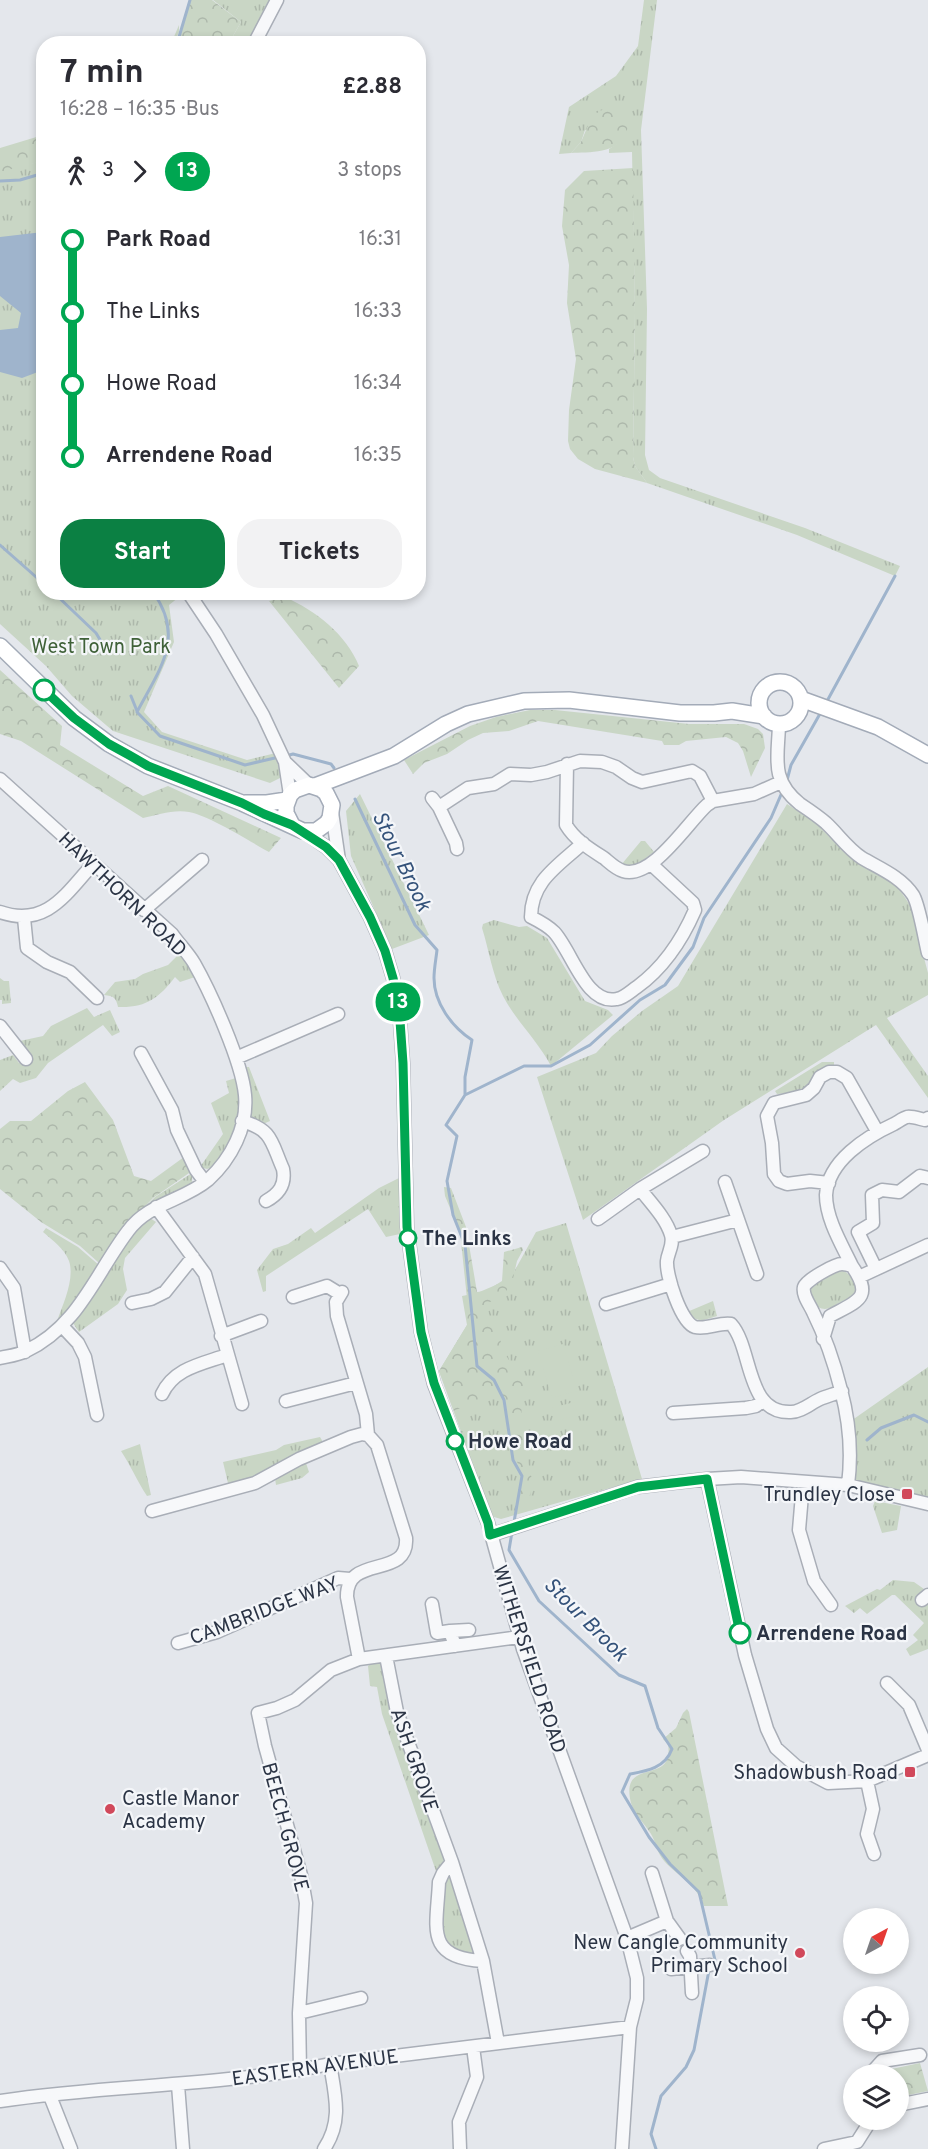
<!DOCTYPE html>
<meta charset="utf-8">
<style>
body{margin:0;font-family:Overpass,sans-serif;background:#f2f2f3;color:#2b2b33;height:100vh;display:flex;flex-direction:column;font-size:22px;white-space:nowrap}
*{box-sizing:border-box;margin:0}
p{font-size:20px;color:#7c7c81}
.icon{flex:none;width:33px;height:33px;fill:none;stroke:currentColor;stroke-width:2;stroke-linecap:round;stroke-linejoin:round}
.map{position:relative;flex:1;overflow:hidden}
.side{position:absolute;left:36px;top:36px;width:390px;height:564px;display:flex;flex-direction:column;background:#fff;border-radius:24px;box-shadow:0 3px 9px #0003}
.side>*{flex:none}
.badge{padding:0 12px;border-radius:20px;font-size:21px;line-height:39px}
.needle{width:39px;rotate:40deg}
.buttons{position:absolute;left:843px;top:1908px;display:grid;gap:12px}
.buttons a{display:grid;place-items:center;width:66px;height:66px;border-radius:50%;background:#fff;box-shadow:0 3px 9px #0003;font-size:30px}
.map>.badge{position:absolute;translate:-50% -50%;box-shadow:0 0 0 3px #fff}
.legs{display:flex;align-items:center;gap:9px;height:66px;padding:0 24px;font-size:20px}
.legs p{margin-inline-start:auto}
.summary{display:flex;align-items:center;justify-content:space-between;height:102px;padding:0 24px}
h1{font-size:33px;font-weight:700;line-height:45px}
.cta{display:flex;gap:12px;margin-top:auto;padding:12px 24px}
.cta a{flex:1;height:69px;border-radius:24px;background:#0b8043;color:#fff;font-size:24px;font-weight:700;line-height:69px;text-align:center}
.cta a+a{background:#f2f2f3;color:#2b2b33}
ul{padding:0 24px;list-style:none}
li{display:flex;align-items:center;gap:21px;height:72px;font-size:22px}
li i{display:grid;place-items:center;width:9px;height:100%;margin:0 8px;background:currentColor}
li i::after{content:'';width:15px;height:15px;margin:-8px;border:4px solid;border-radius:50%;background:#fff}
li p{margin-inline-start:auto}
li:first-child i{background:linear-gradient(#0000 50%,currentColor 0)}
li:last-child i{background:linear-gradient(currentColor 50%,#0000 0)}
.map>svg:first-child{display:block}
.grass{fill:url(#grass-tufts)}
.forest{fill:url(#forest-crowns)}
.garden{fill:#c9d6c5}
.water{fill:#9fb4cc}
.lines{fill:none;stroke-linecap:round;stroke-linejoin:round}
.stream{stroke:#9fb4cc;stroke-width:3}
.minor-casing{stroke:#a9aeb7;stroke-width:15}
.major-casing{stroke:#a3abb8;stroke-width:18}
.minor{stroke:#f7f8fa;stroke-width:12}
.major{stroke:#fff;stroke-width:15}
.line-1-casing{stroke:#fff;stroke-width:14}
.line-1{stroke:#00a651;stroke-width:9}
.stop-1-dot{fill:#fff;stroke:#00a651;stroke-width:3}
.poi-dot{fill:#d1495b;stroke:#f4f6f9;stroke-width:2}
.labels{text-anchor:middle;stroke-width:4.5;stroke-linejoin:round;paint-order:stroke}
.park-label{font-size:20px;fill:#3f6138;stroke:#f4f6f9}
.street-label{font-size:20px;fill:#2b3445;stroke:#f4f6f9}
.stop-label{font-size:20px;font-weight:bold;fill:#2b3445;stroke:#f4f6f9;text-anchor:start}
.poi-label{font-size:20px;fill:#2b3445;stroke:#f4f6f9;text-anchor:end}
.water-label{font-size:21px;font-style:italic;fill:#34527a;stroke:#f4f6f9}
</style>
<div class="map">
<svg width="928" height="2149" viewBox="0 0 928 2149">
<defs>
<pattern id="grass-tufts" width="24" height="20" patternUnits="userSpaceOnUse" patternTransform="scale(1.5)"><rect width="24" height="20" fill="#c9d6c5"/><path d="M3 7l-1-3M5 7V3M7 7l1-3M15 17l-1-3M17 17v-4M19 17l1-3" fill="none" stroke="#adb8ab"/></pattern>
<pattern id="forest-crowns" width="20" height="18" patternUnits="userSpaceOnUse" patternTransform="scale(1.5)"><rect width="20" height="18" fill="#c9d6c5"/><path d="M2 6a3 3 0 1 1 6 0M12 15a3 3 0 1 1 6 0" fill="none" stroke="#adb8ab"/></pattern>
</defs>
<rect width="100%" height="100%" fill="#e4e7ec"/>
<path class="grass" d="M213 0H274L249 44 229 43 241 22Z
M644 0H657L641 130 647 309 645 455 649 470 660 478 805 528 900 566 895 576 797 535 647 483 635 466 633 457 635 313 632 152 609 153V149L617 144 585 130 581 142 571 153 559 154 569 107 616 76 638 46Z
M43 161 44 592 182 593 183 594 169 605 174 642 144 712 162 732 247 760 276 753 282 777 270 783 113 731 72 696 46 666 0 624V170Z
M360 794 429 935 392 949 351 856 346 811Z
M787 804 815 822 845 853 897 886 910 905 928 973V995L887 1018 928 1076V1098L876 1025 724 1120 583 1220 537 1077 596 1053 612 1036 642 1011 678 986Z
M641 841H645L654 852C642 860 637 868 621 865Z
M494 920 519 927 527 926 547 938 585 1001 608 1010 613 1015 551 1066C538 1041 516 1021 503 996 492 974 489 950 482 928L483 924Z
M180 953 195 977 180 982 175 977C159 998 146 1008 118 1007 116 998 114 996 104 995L115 982 135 979 143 974 168 965Z
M0 978 4 981H9L11 1003 2 1004V1000H0Z
M87 1008 94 1017 110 1010 120 1032 112 1036 103 1025 48 1063 36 1078 20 1083 13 1079 0 1091V1060L13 1055 19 1063C26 1064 29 1063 33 1058L26 1052 20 1041 43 1036 51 1026Z
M822 1062H834V1065L826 1067 800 1092 777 1094 775 1091Z
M245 1067H249L270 1121 263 1124 252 1120 248 1116Z
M236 1078 242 1097 233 1140 213 1167 207 1169 200 1167 223 1134 211 1103 229 1093 226 1081Z
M192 1173V1182L186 1188 149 1205 148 1204 155 1197Z
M399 1178 400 1234 386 1237 368 1209 266 1276V1291L263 1292 257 1270 273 1249 288 1244 311 1228 315 1233 379 1188Z
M150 1218 156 1222 125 1258 123 1269 127 1290 118 1304 79 1332 73 1323C82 1312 91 1302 98 1289 110 1269 127 1226 150 1218Z
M566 1223 642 1479 501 1519 494 1517 489 1509 439 1371 467 1325 462 1296 477 1293 510 1279 536 1232Z
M46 1228 78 1247 100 1266 61 1322 57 1321C63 1304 75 1279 69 1261 65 1249 52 1240 43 1232Z
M841 1270C850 1273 862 1285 853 1294 849 1299 842 1301 837 1304 833 1306 829 1309 825 1309 810 1308 805 1290 815 1281 821 1275 833 1273 841 1270Z
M713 1301 717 1316C704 1320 697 1324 687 1312Z
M928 1367V1504L848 1485V1423Z
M320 1437 323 1442C292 1459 262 1476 228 1483L223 1462 276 1450 284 1445Z
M140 1444 151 1495 147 1496C137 1481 131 1466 121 1451Z
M305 1460 309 1472 302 1478 276 1485 275 1478Z
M875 1501 901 1506 897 1530 882 1533 873 1506Z
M893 1580 914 1582 924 1589 917 1599 928 1602V1649L910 1656 906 1649 918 1640 913 1635 924 1623 895 1595H892L867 1614 860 1608 854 1613 845 1606 877 1589 880 1590Z
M373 1661 385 1662 447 1861 438 1877 382 1714 377 1687 370 1686 368 1666Z
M447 1873 450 1874 475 1956 449 1951 439 1936 443 1883Z"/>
<path class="forest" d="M190 0H212L241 22 229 43H169L173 39 179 25V32L175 41 180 38Z
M602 110H630C629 117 629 126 626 133 619 154 588 152 571 153L581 142 592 116Z
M43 135V161L0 172V148Z
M633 168 635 313 633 457 635 466 647 483 595 469 578 459 570 449 568 441 569 410 576 359 567 303 569 265 562 226 565 190 584 171Z
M285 597C316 611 346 634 359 666L339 688 269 601Z
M0 670 62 726 60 745 143 796 168 786 281 838 269 852C249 841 210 816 189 812 174 809 157 815 143 818L21 741 0 734Z
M530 710H555L689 724H744L758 729 763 734 765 748 751 777 743 751 738 743 726 737 686 741 679 745H664L662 741 538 721 509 731 483 733 468 740 447 754 424 763 413 774 404 760 470 726 496 717Z
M85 1082 113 1120 134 1176 151 1181 184 1157 192 1171 153 1198 125 1227 99 1263 80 1246 41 1222 0 1189V1129L10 1121H31L68 1091Z
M444 1187 451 1188 466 1227 477 1292 486 1291 502 1281 504 1252 522 1247 523 1250 517 1261 512 1283 506 1291 490 1302 488 1309 491 1324 500 1337 502 1349 524 1384 520 1427 533 1484 527 1505 519 1499 515 1502 519 1487 521 1472 508 1438V1413L500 1389 454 1411 439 1371 467 1325 468 1308 460 1232 445 1196Z
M687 1709 689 1712 728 1906H704C697 1885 679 1877 665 1862 656 1852 657 1844 651 1834 645 1824 634 1814 631 1803 619 1755 675 1787 668 1744L663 1739 676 1728 683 1713Z
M920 2063 928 2091 899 2097 898 2074H881L882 2071Z"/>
<path class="garden" d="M563 1344 577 1391 552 1398 538 1351Z
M574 1402 578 1415 555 1421 552 1408Z"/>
<path class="water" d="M43 232V370L22 378 0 372V330L18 328 21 313 0 296V237Z"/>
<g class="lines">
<path class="stream" d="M174 44 179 37 190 0
M0 181 20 180 44 173
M0 545 44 584
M53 592 96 633 105 648
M153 592C186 638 159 670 137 712L160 736 245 765 279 757
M131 696 137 711
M826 703 895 576
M286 756 293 754 331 764 334 768
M786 784 791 765 821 712
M355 799 415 925 437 950C436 959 434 969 434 978 434 1003 452 1027 472 1040L465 1077V1095L446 1125 457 1136 447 1181 453 1215 465 1245 477 1366 494 1380 504 1400 513 1460 522 1476 514 1522
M465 1095 524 1066H551L590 1045 640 1000 665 985 693 947 704 918 771 818 783 790
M867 1440 881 1428 914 1415 928 1422
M512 1532 509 1550 539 1601 619 1675 645 1686 658 1728 672 1749C665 1768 647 1771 630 1774L622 1792 649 1837 670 1864 699 1892 715 1960 712 1964
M656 2149 651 2134 661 2096 686 2067 694 2050 709 1970"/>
<g class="minor-casing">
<path id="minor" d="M254 44 277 0
M188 592 216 634 263 715 285 762 290 795
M779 725C778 758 770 780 800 804 809 810 818 816 826 823 838 834 847 848 862 858 881 869 901 877 913 895 919 904 925 941 928 953
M285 762 309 785
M567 764 566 825C575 840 590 849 604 858 610 863 616 869 623 871 652 880 688 822 707 805L713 801 754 794 781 782
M0 779 172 934C179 944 188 953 194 963 211 993 242 1062 245 1095 248 1127 231 1159 208 1180 183 1201 148 1203 128 1231 96 1273 78 1327 26 1351 18 1355 9 1356 0 1358
M432 798 439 807 468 788 494 784 510 774 531 775 547 772 580 761 602 762 616 767 632 778 642 782 692 771 700 776 713 801
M439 807 456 843 457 849
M332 812 339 860
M303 831 326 847 339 860 370 917 385 951 393 978 399 1007 403 1063 407 1227 421 1332 434 1384 488 1523 523 1649 627 1938 637 1978V1999L630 2027 622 2149
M583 843C558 866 531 881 531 917 539 921 548 926 554 932 572 951 586 1006 617 999 624 998 631 991 637 987 663 968 682 940 695 910L693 903 651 864
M144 910 202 860
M0 912C46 928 66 894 93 864
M24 918 27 948 47 962 70 972 97 998
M0 1026 26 1059
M141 1053 172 1110 177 1130 196 1170 205 1182
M236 1058 338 1014
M242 1121C273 1130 271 1142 283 1169 286 1185 279 1194 266 1201
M725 1182 757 1274
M829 1183 810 1181 787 1184 779 1181 774 1174 772 1143 767 1116 774 1103 806 1095 814 1088 820 1077 829 1072H837L847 1078 877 1131
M640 1189C650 1202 666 1218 671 1235 674 1245 668 1252 667 1261 666 1275 681 1323 695 1327 707 1330 719 1322 731 1324 753 1348 745 1414 791 1412 801 1412 811 1403 820 1399 827 1396 835 1394 842 1391
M156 1207 205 1274 242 1404
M598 1219 640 1189 703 1151
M672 1237 738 1220
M852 1266C842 1245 826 1219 826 1195 828 1161 866 1137 894 1124 898 1122 903 1118 907 1117 912 1116 920 1119 925 1120L928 1118
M0 1268 14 1288 25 1352
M876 1269 858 1232 873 1223 872 1195 882 1190 899 1192 920 1176 928 1178
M859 1277 928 1245
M342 1292 336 1302 337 1316 366 1414 368 1435
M293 1297 327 1286 340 1294
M132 1303 151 1299 165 1292 193 1257
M606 1304 671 1284
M62 1326 78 1343 85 1357 97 1415
M221 1336 261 1321
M823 1339 830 1316C858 1301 874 1298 852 1266 849 1265 846 1264 842 1264 835 1264 806 1280 804 1287 802 1295 810 1305 813 1312 824 1334 835 1366 841 1390 849 1420 852 1454 848 1485
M162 1394C174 1368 202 1364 227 1355
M286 1401 356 1383
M673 1413 746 1408 756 1406 762 1401
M707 1479 745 1655 767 1729 776 1748 796 1766 828 1783 867 1781 928 1755
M803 1483 799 1530 814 1581 831 1605
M152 1511 255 1483 299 1459 351 1437 362 1434 368 1435 377 1445 406 1538C409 1580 346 1553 347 1597L359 1659
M491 1535 637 1487 707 1479 741 1477 848 1485 928 1504
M922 1600 928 1595
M432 1604 437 1633 450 1631 455 1646
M450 1631 469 1630
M178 1643 217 1632 338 1578 350 1579
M386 1656 397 1712 452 1862 483 1961 498 2043
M887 1683 909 1705 928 1750
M867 1781 873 1809 867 1834 874 1854
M452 1862 443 1873 439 1882C437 1927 424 1958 483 1961
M667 1921 680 1939
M627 1938 667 1921 652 1873
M687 1951 690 1956 692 1993
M671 1969 710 1965
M299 2013 361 1998
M300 2070 299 2013 306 1903 301 1875 265 1746 258 1713 277 1708 295 1700 331 1670 359 1659 519 1637
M874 2074 873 2071 882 2061 920 2055
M178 2085 183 2149
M50 2096 71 2149
M0 2101C110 2084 221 2087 330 2064L630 2027
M898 2105 928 2099
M324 2149C343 2121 335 2095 330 2064
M460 2149 459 2122 477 2077 473 2047
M824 2149 857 2142 871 2120"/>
</g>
<g class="major-casing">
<path id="major" d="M0 646 74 718 109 744 148 766 242 803 303 831H316L327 823 330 818 332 805 326 793 321 789 309 785 295 790 290 795 286 806V813L292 825
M759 703a21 21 0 1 1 42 0a21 21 0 1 1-42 0Z
M801 699 878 727 928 755
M315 786 394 756 446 724 468 714 524 701 569 700 680 713H714L732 711 764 716
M245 803H267L287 800"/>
</g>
<use href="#minor" class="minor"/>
<use href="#major" class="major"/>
</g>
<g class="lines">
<g class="line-1-casing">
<path id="line-1" d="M44 690 74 718 109 744 129 755 148 766 242 803 264 814 292 825 326 847 339 860 370 917 385 951 393 978 399 1007 403 1063 407 1227 421 1332 434 1383 488 1523 490 1535 638 1487 707 1479 740 1633"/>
</g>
<use href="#line-1" class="line-1"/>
</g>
<g class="stop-1-dot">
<circle cx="44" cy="690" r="10"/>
<circle cx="408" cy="1238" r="8"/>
<circle cx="455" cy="1441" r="8"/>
<circle cx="740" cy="1633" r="10"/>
</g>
<g class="poi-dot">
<rect x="901" y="1488" width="12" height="12" rx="3"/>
<rect x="904" y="1766" width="12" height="12" rx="3"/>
<circle cx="110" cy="1809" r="6"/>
<circle cx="800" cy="1953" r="6"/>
</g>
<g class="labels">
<g class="park-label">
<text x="101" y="653">West Town Park</text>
</g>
<g class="street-label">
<text transform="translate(123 894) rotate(44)" y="7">HAWTHORN ROAD</text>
<text transform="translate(264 1610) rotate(-21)" y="7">CAMBRIDGE WAY</text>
<text transform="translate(530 1659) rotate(72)" y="7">WITHERSFIELD ROAD</text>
<text transform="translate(415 1760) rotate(71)" y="7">ASH GROVE</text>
<text transform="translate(286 1827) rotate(75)" y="7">BEECH GROVE</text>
<text transform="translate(315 2067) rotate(-8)" y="7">EASTERN AVENUE</text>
</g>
<g class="stop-label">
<text x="422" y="1245">The Links</text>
<text x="468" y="1448">Howe Road</text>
<text x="756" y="1640">Arrendene Road</text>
</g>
<g class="poi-label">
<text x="895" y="1501">Trundley Close</text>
<text x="898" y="1779">Shadowbush Road</text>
<text x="122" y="1805" text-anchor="start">Castle Manor<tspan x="122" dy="23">Academy</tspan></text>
<text x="788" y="1949">New Cangle Community<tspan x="788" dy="23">Primary School</tspan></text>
</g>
<g class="water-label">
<text transform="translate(402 861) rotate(64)" y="7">Stour Brook</text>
<text transform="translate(586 1619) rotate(45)" y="7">Stour Brook</text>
</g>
</g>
</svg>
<div class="buttons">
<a><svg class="needle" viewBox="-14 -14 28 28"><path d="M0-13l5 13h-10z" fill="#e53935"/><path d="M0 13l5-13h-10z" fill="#7c7c81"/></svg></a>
<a><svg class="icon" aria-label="locate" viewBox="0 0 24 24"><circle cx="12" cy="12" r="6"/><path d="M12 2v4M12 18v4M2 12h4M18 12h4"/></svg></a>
<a><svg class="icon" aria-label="layers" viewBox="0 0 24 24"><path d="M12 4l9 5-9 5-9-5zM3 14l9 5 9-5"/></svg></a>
</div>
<b class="badge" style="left:398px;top:1002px;background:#00a651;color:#fff">13</b>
<section class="side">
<div class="summary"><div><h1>7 min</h1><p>16:28 – 16:35 · Bus</p></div><b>£2.88</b></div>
<div class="legs"><svg class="icon" aria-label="walk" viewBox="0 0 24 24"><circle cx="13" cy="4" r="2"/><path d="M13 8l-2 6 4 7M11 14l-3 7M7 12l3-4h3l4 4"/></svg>3<svg class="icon" aria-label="forward" viewBox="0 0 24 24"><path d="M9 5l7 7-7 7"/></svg><b class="badge" style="background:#00a651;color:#fff">13</b><p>3 stops</p></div>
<ul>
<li><i style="color:#00a651"></i><b>Park Road</b><p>16:31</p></li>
<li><i style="color:#00a651"></i><span>The Links</span><p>16:33</p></li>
<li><i style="color:#00a651"></i><span>Howe Road</span><p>16:34</p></li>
<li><i style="color:#00a651"></i><b>Arrendene Road</b><p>16:35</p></li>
</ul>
<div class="cta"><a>Start</a><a>Tickets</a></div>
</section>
</div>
